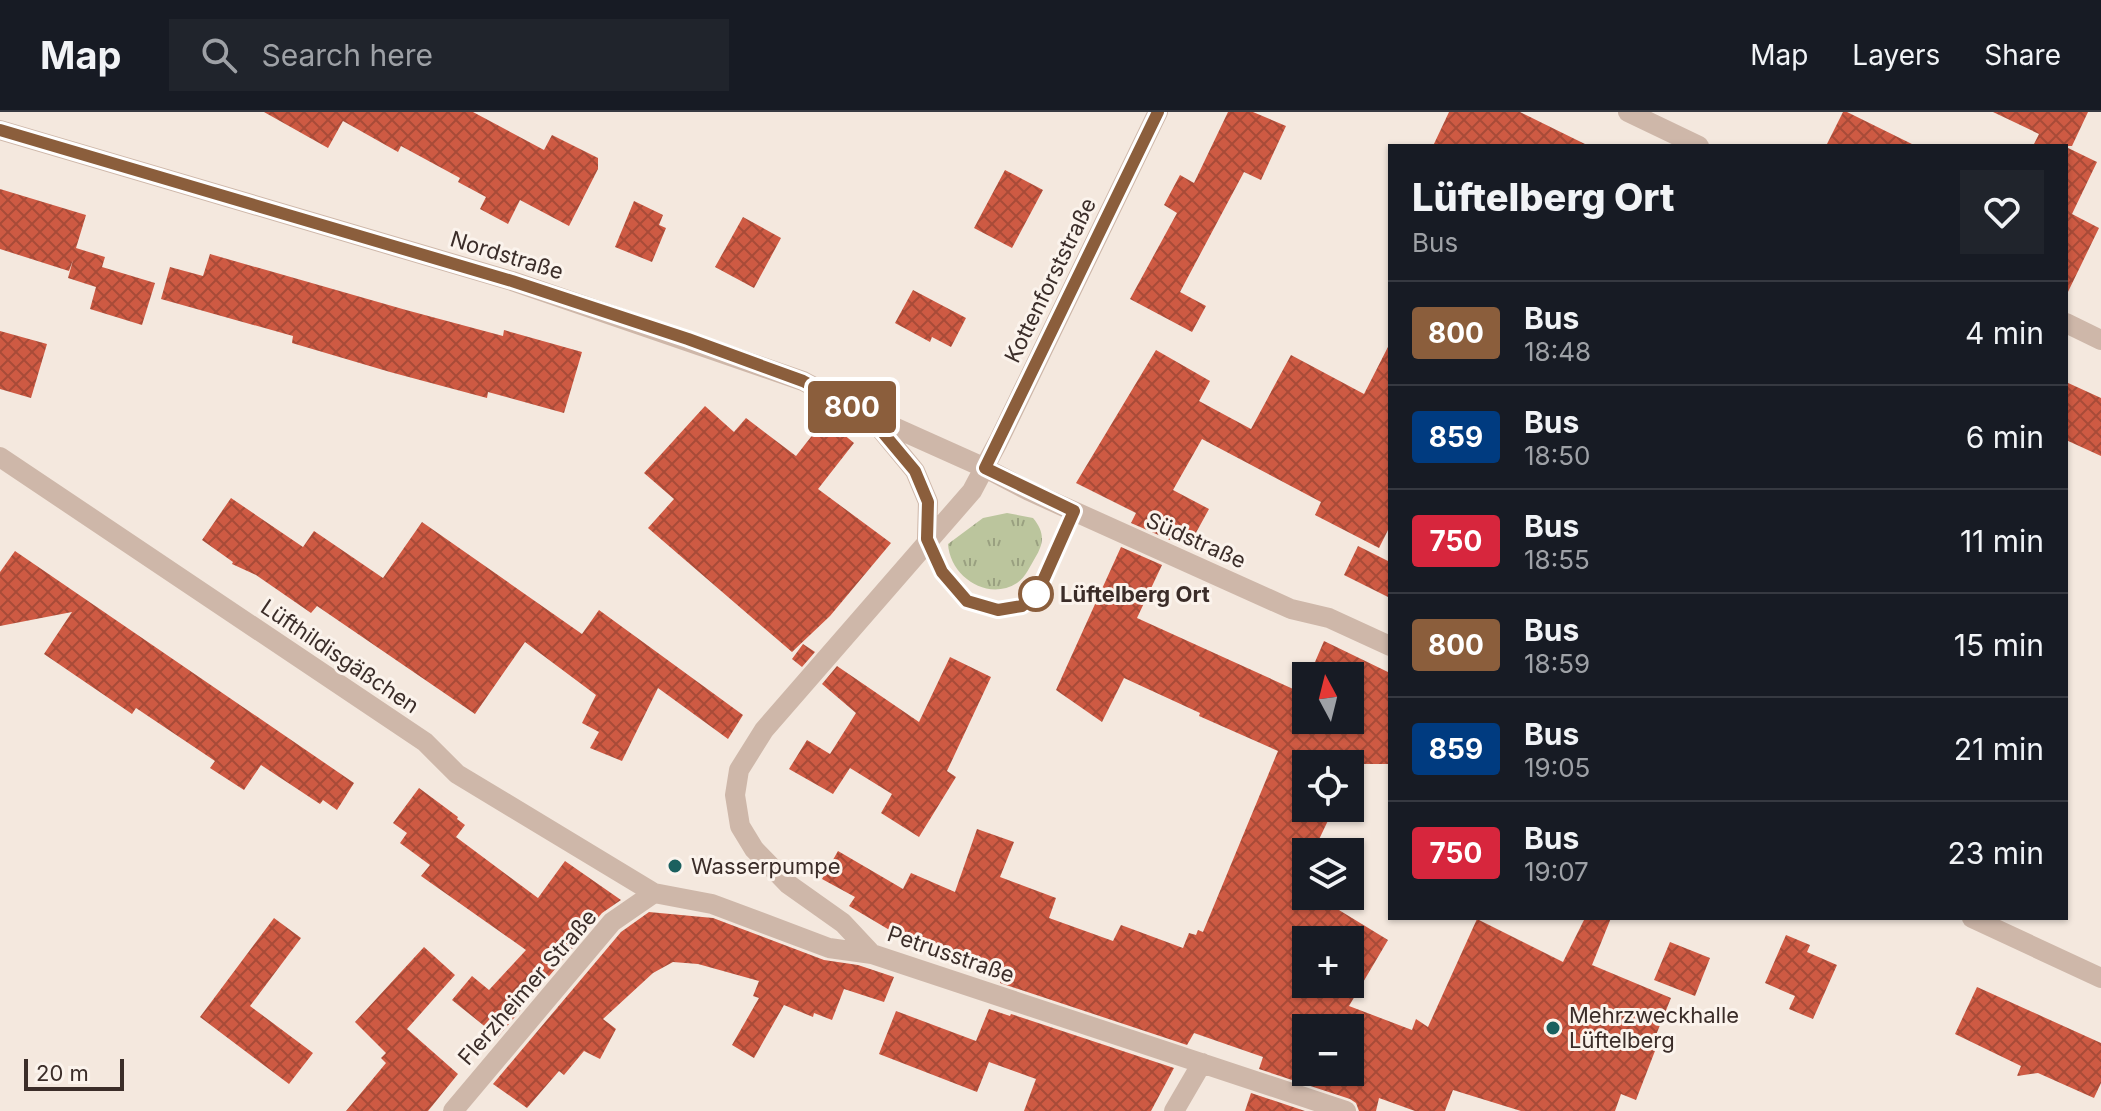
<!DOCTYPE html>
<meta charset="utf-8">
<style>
body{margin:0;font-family:Inter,sans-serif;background:#20242c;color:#f1f3f6;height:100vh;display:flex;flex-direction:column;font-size:30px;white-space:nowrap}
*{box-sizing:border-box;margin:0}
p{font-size:26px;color:#9ea1a6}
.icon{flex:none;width:44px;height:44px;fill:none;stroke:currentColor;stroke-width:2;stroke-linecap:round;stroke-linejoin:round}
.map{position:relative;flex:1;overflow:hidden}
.details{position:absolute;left:1388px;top:32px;width:680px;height:776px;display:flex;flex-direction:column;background:#171b24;border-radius:0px;box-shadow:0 2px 6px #0004}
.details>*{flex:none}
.badge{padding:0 16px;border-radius:6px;font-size:28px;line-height:52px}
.needle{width:52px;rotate:353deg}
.buttons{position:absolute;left:1292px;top:550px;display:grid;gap:16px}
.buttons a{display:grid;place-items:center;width:72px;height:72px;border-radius:0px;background:#171b24;box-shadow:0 2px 6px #0004;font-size:40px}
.scale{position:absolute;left:24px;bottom:20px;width:100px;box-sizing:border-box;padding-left:8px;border:4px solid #3b2d29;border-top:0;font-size:22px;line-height:28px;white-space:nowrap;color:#3b2d29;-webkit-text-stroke:6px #fbf3ec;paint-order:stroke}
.map>.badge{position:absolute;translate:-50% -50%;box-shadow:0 0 0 4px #fff}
.round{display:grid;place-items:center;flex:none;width:84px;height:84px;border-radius:0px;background:#20242c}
.overview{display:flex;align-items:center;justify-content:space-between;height:136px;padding:0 24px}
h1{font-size:38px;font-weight:800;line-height:60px}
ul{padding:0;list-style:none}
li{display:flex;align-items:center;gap:24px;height:104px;padding:0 24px;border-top:2px solid #363941}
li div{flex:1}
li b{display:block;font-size:30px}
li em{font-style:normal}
li .badge{min-width:88px;font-weight:700;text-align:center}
header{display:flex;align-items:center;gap:48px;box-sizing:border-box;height:112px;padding:0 40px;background:#171b24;border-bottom:2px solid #363941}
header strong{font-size:38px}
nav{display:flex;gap:44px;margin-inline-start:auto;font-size:28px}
.search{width:560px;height:72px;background:#20242c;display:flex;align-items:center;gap:20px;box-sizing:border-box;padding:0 28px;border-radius:0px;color:#9ea1a6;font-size:30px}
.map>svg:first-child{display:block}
.grass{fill:url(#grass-tufts)}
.building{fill:url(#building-cross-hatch);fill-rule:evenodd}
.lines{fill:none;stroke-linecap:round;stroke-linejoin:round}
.street{stroke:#ceb7a9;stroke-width:20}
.line-casing{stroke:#fff;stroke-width:18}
.line{stroke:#8b5e3c;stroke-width:12}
.stop-dot{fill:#fff;stroke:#8b5e3c;stroke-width:4}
.poi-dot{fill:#1b605f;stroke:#fbf3ec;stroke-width:3}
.labels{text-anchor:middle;stroke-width:6;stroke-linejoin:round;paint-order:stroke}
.street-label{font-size:22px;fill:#3b2d29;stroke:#fbf3ec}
.stop-label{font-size:22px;font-weight:bold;fill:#3b2d29;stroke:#fbf3ec;text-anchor:start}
.poi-label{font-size:22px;fill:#3b2d29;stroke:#fbf3ec;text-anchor:start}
</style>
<header>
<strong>Map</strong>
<div class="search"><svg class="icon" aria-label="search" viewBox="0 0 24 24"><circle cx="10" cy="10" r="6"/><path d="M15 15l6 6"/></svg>Search here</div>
<nav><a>Map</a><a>Layers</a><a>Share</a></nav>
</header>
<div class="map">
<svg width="2101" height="999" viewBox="0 0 2101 999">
<defs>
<pattern id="grass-tufts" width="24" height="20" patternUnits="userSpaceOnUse" patternTransform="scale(2)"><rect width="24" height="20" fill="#bbc59d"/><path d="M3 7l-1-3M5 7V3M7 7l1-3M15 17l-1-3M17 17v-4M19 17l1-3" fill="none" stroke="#99a080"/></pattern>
<pattern id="building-cross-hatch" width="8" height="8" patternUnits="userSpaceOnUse" patternTransform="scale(2)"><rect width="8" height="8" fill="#ce5a43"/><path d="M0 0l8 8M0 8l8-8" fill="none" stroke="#a84b38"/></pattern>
</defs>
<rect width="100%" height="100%" fill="#f4e8de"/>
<path class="grass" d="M1007 401 1033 406C1044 419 1045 430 1035 446 1030 454 1026 465 1017 471 987 490 950 464 948 432L983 406Z"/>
<path class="building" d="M264 0H473L544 38 552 23 598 46V57L569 114 520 88 508 112 480 97 486 85 458 70 460 66 401 34 398 40 343 9 328 36Z
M1228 0H1253L1286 14 1261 68 1244 60 1180 180 1206 194 1192 220 1130 187 1177 101 1164 93 1180 63 1194 71Z
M1449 0H1520L1589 34H1433Z
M1843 0H1847L1916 34H1826Z
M1993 0H2088L2072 34H2033L2039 22Z
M2066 35 2097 50 2072 102 2099 116 2066 184Z
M1005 58 1043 78 1012 136 974 116Z
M0 77 86 103 76 136 105 145 102 155 155 171 142 213 90 197 96 175 68 166 73 148 69 159 0 137Z
M634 89 663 103 659 113 666 116 652 150 615 135Z
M743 105 781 126 754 176 715 155Z
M210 142 406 198 503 224 504 218 582 240 564 301 488 280 487 286 390 260 292 231 293 224 161 187 170 155 203 164Z
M913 178 966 206 951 235 932 225 930 230 895 211Z
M0 219 47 232 31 286 0 277Z
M1390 231V414L1379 436 1315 403 1321 390 1202 327 1173 378 1209 397 1192 428 1174 419 1170 428 1131 411 1136 401 1076 371 1156 238 1210 269 1199 289 1251 317 1291 243 1364 282Z
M2066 270 2101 286V344L2066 328Z
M705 294 734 320 746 306 796 344 825 307 854 331 818 377 891 431 830 504 792 540 648 416 674 387 644 361Z
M231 386 303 435 314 419 383 466 422 410 582 522 599 498 743 603 728 627 658 576 622 649 590 636 599 620 582 611 596 583 525 530 475 602 317 494 311 501 256 463 232 452 233 450 202 428Z
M1358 434 1390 450V486L1344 463Z
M1121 435 1162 453 1137 506 1302 581 1306 572V608H1350V564H1309L1324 529 1390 561V652H1355L1350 663V652H1306V696H1334L1313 740H1306V784H1316L1388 828 1349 894 1412 918 1416 907 1428 915 1477 807 1563 850 1585 806H1611L1592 853 1671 886 1656 923 1660 926 1636 988 1621 982 1615 999H1521L1453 978 1445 999H1415L1379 986 1376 999H1359L1356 991 1350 987 1259 957 1263 945 1194 921 1187 933 1000 871 1005 857 910 824 908 829 849 794 855 785 822 767 838 739 903 777 911 761 955 780 977 717 1014 730 1000 765 1056 786 1049 806 1113 829 1121 813 1183 836 1189 821 1196 823 1198 818 1203 820 1278 639 1199 604 1200 601 1124 566 1102 610 1056 578ZM1306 828H1350V872H1306ZM1306 916H1350V960H1306Z
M15 439 354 671 337 698 323 688 320 692 261 653 244 678 210 656 215 649 136 596 132 602 44 542 72 500 0 514V460Z
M803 532 815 540 802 555 792 547Z
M950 545 991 565 947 659 956 665 919 725 881 701 892 682 850 656 833 682 789 657 807 628 830 642 856 601 822 572 837 554 919 610Z
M419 676 458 705 457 707 465 713 456 725 538 786 565 749 621 788 602 801 498 925 452 888 472 864 489 878 526 838 421 764 430 753 400 731 407 721 393 711Z
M649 800 713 806 824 848 858 853 894 865 884 890 844 877 832 908 814 901 813 905 784 893 754 946 732 933 759 886 753 884 759 869 698 852 673 850 653 861 603 907 616 917 600 947 584 939 564 963 559 959 527 996 493 972 621 820Z
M274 806 301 826 250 894 313 941 289 972 200 905Z
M1786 823 1810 833 1807 840 1837 853 1813 907 1789 897 1795 884 1765 871Z
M1670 830 1710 846 1695 884 1654 868Z
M424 835 455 863 407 917 458 962 428 999H346L386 951 381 946 386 941 355 910Z
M1977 875 2101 931V971L2094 986 2038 961 2017 964 2021 954 1955 922Z
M989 897 1010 904 1011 902 1174 956 1151 999H1024L1036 967 989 950 977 980 879 942 896 899 976 929Z
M1251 981 1305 999H1245Z"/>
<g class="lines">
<path class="street" d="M1158 0 998 330 972 379 764 618 739 658 735 683 740 714 754 737 788 772 843 811 872 842 1346 999
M1628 0 1699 34
M0 18 512 169 803 269 869 304 985 356 1029 379 1291 497 1329 506 1390 534
M2066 211 2101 228
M872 307 915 359 928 390 927 427
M0 345 425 630 457 662 654 781 712 792 829 836 872 842
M1972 806 2101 866
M453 999 612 810 654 781
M1174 999 1202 951"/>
</g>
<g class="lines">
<g class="line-casing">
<path id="line" d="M0 18 512 169 688 227 803 269 869 304 915 359 928 390 927 427 942 460 967 489 998 498 1022 494 1038 480 1074 399 985 356 1158 0"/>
</g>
<use href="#line" class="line"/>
</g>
<circle class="stop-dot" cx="1036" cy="482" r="16"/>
<g class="poi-dot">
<circle cx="675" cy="754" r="8"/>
<circle cx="1553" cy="916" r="8"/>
</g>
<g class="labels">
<g class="street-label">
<text transform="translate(507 143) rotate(17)" y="8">Nordstraße</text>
<text transform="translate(1050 168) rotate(-64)" y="8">Kottenforststraße</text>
<text transform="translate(1196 428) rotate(24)" y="8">Südstraße</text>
<text transform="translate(340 544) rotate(34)" y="8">Lüfthildisgäßchen</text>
<text transform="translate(951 842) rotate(19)" y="8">Petrusstraße</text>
<text transform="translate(527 875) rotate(-49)" y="8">Flerzheimer Straße</text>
</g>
<g class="stop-label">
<text x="1060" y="490">Lüftelberg Ort</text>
</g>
<g class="poi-label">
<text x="691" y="762">Wasserpumpe</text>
<text x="1569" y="911">Mehrzweckhalle<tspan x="1569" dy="25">Lüftelberg</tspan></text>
</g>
</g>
</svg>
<div class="buttons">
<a><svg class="needle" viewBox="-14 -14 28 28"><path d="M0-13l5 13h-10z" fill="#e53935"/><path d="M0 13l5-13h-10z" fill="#9ea1a6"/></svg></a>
<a><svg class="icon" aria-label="locate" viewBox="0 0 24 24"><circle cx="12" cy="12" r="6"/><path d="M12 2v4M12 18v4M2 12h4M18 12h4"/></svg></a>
<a><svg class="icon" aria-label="layers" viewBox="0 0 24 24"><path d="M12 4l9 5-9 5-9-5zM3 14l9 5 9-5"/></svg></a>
<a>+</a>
<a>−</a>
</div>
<div class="scale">20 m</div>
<b class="badge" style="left:852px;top:295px;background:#8b5e3c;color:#fff">800</b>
<section class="details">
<div class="overview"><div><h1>Lüftelberg Ort</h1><p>Bus</p></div><a class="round"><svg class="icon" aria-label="heart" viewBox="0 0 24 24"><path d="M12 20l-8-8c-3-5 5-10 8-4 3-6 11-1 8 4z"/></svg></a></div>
<ul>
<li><span class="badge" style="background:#8b5e3c;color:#fff">800</span><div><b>Bus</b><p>18:48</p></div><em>4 min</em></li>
<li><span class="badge" style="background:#003b80;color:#fff">859</span><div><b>Bus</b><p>18:50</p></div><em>6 min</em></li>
<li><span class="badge" style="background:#d7263d;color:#fff">750</span><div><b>Bus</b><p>18:55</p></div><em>11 min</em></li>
<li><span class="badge" style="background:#8b5e3c;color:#fff">800</span><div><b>Bus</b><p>18:59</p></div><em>15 min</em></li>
<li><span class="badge" style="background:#003b80;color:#fff">859</span><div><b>Bus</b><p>19:05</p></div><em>21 min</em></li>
<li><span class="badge" style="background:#d7263d;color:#fff">750</span><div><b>Bus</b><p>19:07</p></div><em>23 min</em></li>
</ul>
</section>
</div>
